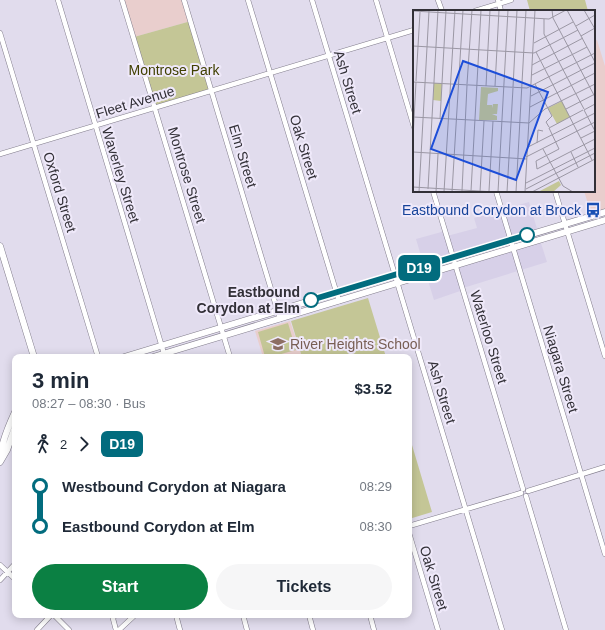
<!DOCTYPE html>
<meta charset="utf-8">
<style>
body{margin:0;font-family:Helvetica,sans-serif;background:#f6f6f7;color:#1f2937;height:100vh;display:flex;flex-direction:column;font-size:15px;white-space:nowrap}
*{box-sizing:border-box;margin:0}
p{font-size:13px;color:#747a83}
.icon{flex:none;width:22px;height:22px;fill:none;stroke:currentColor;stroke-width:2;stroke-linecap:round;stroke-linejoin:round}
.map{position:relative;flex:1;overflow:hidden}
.details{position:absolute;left:12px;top:354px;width:400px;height:264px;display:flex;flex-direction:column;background:#fff;border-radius:8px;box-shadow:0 2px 10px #0003}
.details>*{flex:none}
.badge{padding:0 8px;border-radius:6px;font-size:14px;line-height:26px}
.map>.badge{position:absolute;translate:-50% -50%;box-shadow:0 0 0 2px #fff}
.legs{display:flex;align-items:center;gap:6px;height:44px;padding:0 20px;font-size:13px}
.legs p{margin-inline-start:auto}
.summary{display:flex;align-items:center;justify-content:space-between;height:68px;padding:0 20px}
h1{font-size:22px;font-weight:600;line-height:30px}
.action{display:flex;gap:8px;margin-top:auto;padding:8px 20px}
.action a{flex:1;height:46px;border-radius:24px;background:#0b8043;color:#fff;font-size:16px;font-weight:600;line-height:46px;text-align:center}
.action a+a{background:#f6f6f7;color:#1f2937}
ul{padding:0 20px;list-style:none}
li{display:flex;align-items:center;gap:14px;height:40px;font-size:15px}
li i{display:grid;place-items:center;width:6px;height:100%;margin:0 5px;background:currentColor}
li i::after{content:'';width:10px;height:10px;margin:-5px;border:3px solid;border-radius:50%;background:#fff}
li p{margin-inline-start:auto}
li:first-child i{background:linear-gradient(#0000 50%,currentColor 0)}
li:last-child i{background:linear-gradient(currentColor 50%,#0000 0)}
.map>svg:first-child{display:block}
.built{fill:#d7d0e8}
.education{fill:#e9cecd}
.green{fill:#c4c696}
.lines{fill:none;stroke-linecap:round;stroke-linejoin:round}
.street-casing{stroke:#817c8b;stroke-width:5.5}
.secondary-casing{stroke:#817c8b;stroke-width:7}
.street{stroke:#fff;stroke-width:4.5}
.secondary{stroke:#fff;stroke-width:6}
.line-1-casing{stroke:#fff;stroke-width:9}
.line-1{stroke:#026c7e;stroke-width:6}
.stop-1-dot{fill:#fff;stroke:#026c7e;stroke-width:2}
.labels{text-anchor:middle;stroke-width:4;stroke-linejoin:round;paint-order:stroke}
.park-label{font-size:14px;fill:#404001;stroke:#efe9fa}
.street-label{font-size:14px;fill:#323037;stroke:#efe9fa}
.transit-label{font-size:14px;fill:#164399;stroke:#efe9fa;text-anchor:end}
.stop-label{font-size:14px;font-weight:bold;fill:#323037;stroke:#efe9fa;text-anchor:end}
.education-label{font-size:14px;fill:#785e54;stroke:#efe9fa;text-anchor:start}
.inset-road{fill:none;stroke:#9b97a4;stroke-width:1}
.view{fill:#1d4ed8;fill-opacity:0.15;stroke:#1d4ed8;stroke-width:2}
.inset-edge{fill:none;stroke:#323037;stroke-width:2}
</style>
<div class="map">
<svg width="605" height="630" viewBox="0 0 605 630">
<rect width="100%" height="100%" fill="#e1dced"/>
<path class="built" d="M529 202 538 232 424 266 416 239 445 231 447 236 477 228 474 218Z
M540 240 547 262 463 288V290L434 300 426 274Z"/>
<path class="education" d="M122 0H184L191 21 134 37Z
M597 40 605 66V212L592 216 584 191H594V41Z
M290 321 302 357H263L255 331Z"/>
<path class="green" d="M527 0H585L588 11H530Z
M191 21 211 91 155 108 134 37Z
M368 298 386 357H302L291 321Z
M288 323 296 350 270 357H265L258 332Z
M409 435 432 512 409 519Z"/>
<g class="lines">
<g class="street-casing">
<path id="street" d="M58 0 165 357
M122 0 230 357
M184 0 280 319
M248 0 339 301
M312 0 502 630
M376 0 414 127
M438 0 442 11
M498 0 501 11
M475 11 511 0
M0 33 98 357
M0 154 414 30
M433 191 523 489
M496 191 605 554
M555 191 605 356
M528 491 605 467
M526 496 566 630
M409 526 521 493
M409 533 438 630
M0 565 15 579
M0 580 15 564
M54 615 69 630
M112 615 116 630
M176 615 180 630
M243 615 247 630
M309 615 313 630
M370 615 374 630
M112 616 119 615
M37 630 51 615
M119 630 135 615"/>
</g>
<g class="secondary-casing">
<path id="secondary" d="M0 246 34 357
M124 357 605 212
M153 357 605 220
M0 457C2 441 8 427 15 412
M0 462 7 450 15 427"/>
</g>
<use href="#street" class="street"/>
<use href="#secondary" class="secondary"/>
</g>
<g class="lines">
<g class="line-1-casing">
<path id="line-1" d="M311 300 527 235"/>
</g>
<use href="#line-1" class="line-1"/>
</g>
<defs>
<g id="bus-bare" transform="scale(1.2)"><path d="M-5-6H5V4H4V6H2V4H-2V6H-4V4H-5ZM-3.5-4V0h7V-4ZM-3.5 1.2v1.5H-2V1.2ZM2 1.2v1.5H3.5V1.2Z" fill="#1a4fb4" stroke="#efe9fa" stroke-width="2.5" paint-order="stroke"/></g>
<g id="school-bare" transform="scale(1.2)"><path d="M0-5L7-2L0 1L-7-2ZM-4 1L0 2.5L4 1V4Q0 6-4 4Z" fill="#8d6e63" stroke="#efe9fa" stroke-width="2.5" paint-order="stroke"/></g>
</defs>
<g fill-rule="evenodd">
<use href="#bus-bare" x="593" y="210"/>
<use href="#school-bare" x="278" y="344"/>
</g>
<g class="stop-1-dot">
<circle cx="527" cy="235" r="7"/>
<circle cx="311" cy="300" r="7"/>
</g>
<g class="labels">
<g class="park-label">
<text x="174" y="75">Montrose Park</text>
</g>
<g class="street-label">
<text transform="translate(348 82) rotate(73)" y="5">Ash Street</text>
<text transform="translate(135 102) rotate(-17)" y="5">Fleet Avenue</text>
<text transform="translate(304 147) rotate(73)" y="5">Oak Street</text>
<text transform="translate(243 156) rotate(73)" y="5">Elm Street</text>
<text transform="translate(121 175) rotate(73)" y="5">Waverley Street</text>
<text transform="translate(187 175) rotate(73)" y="5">Montrose Street</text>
<text transform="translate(60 192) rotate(73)" y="5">Oxford Street</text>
<text transform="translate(489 337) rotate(73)" y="5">Waterloo Street</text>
<text transform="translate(561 369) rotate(73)" y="5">Niagara Street</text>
<text transform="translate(442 392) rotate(73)" y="5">Ash Street</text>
<text transform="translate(434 578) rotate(73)" y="5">Oak Street</text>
</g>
<g class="transit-label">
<text x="581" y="215">Eastbound Corydon at Brock</text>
</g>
<g class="stop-label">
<text x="300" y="297">Eastbound<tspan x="300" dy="16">Corydon at Elm</tspan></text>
</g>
<g class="education-label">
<text x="290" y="349">River Heights School</text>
</g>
</g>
<g transform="translate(413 10)">
<rect width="182" height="182" fill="#e1dced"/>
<path d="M21 73H29L28 91 20 90ZM68 77 85 78V81L75 84 74 95H79V98L80 94H85L84 104H79L84 106V110H66ZM149 91 157 107 144 114 135 98ZM146 171 148 175 140 182H125Z" fill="#c4c696"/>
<path class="inset-road" d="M139 0 140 8 182 87M154 0 182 52M171 0 182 19M0 1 136 9 153 0M131 9V24L171 99M163 16 182 5M168 26 182 18M121 33 160 12M0 36 121 43 165 20M123 42 179 150M119 55 170 28M119 65 174 37M3 71 7 2M0 72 114 78 182 43M29 73 33 0M54 74 59 0M122 74 139 106 133 112 136 117M73 76 77 0M82 76 86 0M100 77 104 0M118 86 182 53M117 97 182 63M153 99 182 84M171 100 182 121M171 100 182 94M0 107 116 113 132 99 182 74M27 109 29 74M136 118 146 139 123 151 124 159 182 129M136 118 170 100M0 128 3 72M168 128 182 121M124 133 125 120 130 121M115 137 182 103M130 139 150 176 160 182M0 142 114 149M158 142 165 157M113 147 182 112M113 173 182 138M0 177 82 182M15 179 25 0M113 179 182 143M49 181 54 75M58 181 68 0M76 181 80 111M6 182 16 1M23 182 25 144M31 182 42 0M39 182 50 0M67 182 71 111M85 182 95 0M94 182 100 78M103 182 113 0M112 182 122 0M119 182 182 149"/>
<path class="view" d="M50 51 135 82 103 170 18 139Z"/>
<rect width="182" height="182" class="inset-edge"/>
</g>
</svg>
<b class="badge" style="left:419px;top:268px;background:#026c7e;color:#fff">D19</b>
<section class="details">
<div class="summary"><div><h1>3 min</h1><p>08:27 – 08:30 · Bus</p></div><b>$3.52</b></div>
<div class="legs"><svg class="icon" aria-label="walk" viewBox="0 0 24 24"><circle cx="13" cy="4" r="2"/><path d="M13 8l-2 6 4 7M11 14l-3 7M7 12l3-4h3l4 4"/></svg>2<svg class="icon" aria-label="forward" viewBox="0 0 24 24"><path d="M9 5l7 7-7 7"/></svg><b class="badge" style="background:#026c7e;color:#fff">D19</b></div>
<ul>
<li><i style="color:#026c7e"></i><b>Westbound Corydon at Niagara</b><p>08:29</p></li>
<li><i style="color:#026c7e"></i><b>Eastbound Corydon at Elm</b><p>08:30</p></li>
</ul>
<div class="action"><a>Start</a><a>Tickets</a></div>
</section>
</div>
